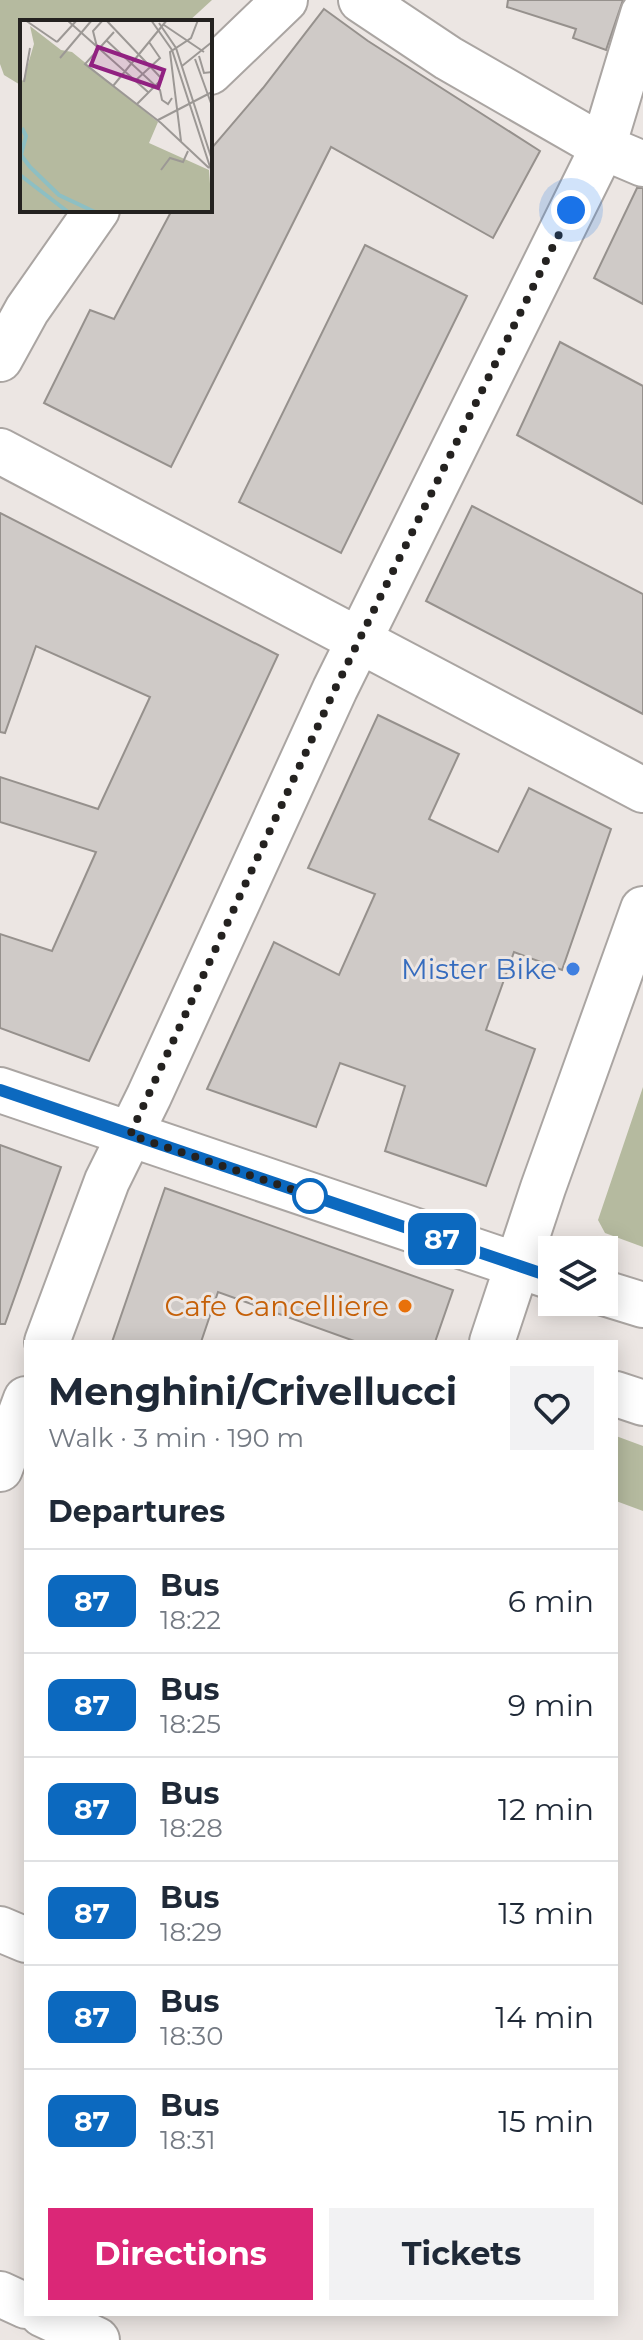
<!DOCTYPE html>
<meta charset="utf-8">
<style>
body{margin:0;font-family:Montserrat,sans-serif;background:#f2f2f3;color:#1f2937;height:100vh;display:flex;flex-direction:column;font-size:30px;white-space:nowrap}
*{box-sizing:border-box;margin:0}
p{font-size:26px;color:#747a83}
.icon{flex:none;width:44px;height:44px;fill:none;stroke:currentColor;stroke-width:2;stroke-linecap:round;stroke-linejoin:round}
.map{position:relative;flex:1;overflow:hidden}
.sheet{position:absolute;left:24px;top:1340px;width:594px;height:976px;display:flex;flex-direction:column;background:#fff;border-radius:0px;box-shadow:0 4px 20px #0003}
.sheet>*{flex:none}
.badge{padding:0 16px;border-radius:12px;font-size:28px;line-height:52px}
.fabs{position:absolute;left:538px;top:1236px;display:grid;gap:16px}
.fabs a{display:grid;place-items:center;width:80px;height:80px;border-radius:0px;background:#fff;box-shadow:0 4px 20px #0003;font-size:40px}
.you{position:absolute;width:40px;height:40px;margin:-20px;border:6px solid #fff;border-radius:50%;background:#1a73e8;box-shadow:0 0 0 12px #1a73e833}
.map>.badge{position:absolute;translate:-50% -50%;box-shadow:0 0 0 4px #fff}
h2{padding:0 24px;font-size:30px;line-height:72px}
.round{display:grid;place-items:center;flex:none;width:84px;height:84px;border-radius:0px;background:#f2f2f3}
.headline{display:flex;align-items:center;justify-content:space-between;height:136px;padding:0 24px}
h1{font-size:38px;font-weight:700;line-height:60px}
.primary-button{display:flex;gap:16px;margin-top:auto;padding:16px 24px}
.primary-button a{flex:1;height:92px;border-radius:0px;background:#db2777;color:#fff;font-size:32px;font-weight:700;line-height:92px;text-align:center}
.primary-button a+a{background:#f2f2f3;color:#1f2937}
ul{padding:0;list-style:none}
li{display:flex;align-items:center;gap:24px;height:104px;padding:0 24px;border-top:2px solid #e0e1e3}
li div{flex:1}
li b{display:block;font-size:30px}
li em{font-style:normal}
li .badge{min-width:88px;font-weight:700;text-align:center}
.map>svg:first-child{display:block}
.green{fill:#b5ba9f}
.building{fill:#cfcac7;stroke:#96918d;stroke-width:2}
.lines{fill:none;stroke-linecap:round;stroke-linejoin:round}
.minor-casing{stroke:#aaa5a2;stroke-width:48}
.minor{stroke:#fff;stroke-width:44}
.line-casing{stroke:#fff;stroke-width:18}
.line{stroke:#0c69bf;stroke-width:12}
.walk{stroke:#242220;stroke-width:8;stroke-dasharray:0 14.4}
.shop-dot{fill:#3f7fe0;stroke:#ece6e3;stroke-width:3}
.stop-dot{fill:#fff;stroke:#0c69bf;stroke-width:4}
.food-dot{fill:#e8710a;stroke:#ece6e3;stroke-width:3}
.labels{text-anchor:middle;stroke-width:6;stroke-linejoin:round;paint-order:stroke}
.shop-label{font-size:28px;fill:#366cbe;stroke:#ece6e3;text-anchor:end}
.food-label{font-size:28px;fill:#c56008;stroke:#ece6e3;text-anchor:end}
.inset-river{fill:none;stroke:#8dbfc3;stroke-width:4}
.inset-road{fill:none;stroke:#9c9895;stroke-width:2}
.view{fill:#912181;fill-opacity:0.15;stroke:#912181;stroke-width:4}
.inset-edge{fill:none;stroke:#242220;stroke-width:4}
</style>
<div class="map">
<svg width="643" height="2340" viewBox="0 0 643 2340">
<rect width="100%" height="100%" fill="#ece6e3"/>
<path class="green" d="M0 0H212L188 22H22V86L4 75 0 64Z
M643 1087V1247L605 1233 598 1220Z
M616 1436 643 1446V1511L616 1501Z"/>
<path class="building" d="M508 0H623L606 50 573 38 576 29 507 7Z
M324 9 368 41 540 151 493 238 331 147 171 467 44 403 90 310 114 319 172 210H210V150L263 88Z
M637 188H643V304L594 278Z
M365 245 467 296 341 553 239 502Z
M560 342 643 386V504L517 435Z
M472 506 643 594V714L426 601Z
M0 513 278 655 89 1061 0 1028V934L52 951 96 852 0 822V777L98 809 150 697 36 646 5 733 0 732Z
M378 715 459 754 429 819 498 852 529 788 611 829 562 970 514 952 486 1030 535 1049 486 1186 385 1151 405 1086 340 1063 316 1127 207 1089 274 942 339 975 375 894 308 868Z
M0 1145 61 1167 5 1324H0Z
M165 1188 453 1290 435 1342H357L218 1292 201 1342H112Z"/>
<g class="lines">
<g class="minor-casing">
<path id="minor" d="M361 0 448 58 603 147 643 164
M210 72 285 0
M0 359 27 310 97 210
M0 451 643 790
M0 1090 552 1277
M604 1293 643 1305
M47 1342 107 1181 149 1096 335 689 603 147 643 14
M492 1342 543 1188 643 909
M616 1394 643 1403
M0 1469 26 1399
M0 1929 26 1940
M0 2294 26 2306
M42 2314 97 2340"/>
</g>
<use href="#minor" class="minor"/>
</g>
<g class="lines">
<g class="line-casing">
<path id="line" d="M0 1090 552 1277"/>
</g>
<use href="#line" class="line"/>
<path class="walk" d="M310 1196 321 1199 130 1135 335 689 571 210"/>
</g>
<circle class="shop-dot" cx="573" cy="969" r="8"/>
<circle class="stop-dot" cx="310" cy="1196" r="16"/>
<circle class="food-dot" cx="405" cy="1306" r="8"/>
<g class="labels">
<g class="shop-label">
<text x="557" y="979">Mister Bike</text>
</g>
<g class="food-label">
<text x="389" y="1316">Cafe Cancelliere</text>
</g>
</g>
<g transform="translate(20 20)">
<rect width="192" height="192" fill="#ece6e3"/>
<path d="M10 6 41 30 52 32 138 102 129 123 189 150 192 192H0V57L3 61 14 24Z" fill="#b5ba9f"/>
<path class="inset-river" d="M2 108 6 116 1 135 10 147 39 175 75 192M0 155 48 192"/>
<path class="inset-road" d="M5 0 37 22M47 0 128 72M86 0 142 59 117 84M131 0 152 30 192 153M139 3 156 28 192 140M144 5 184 32M94 12 65 44 141 103 189 148M86 20 140 70 142 80 148 84 152 78M37 22 57 0M77 27 73 11 83 0M179 36 184 53 192 52M40 38 72 0M175 39 192 86M162 46 192 22M115 61 140 38 129 22M4 62 10 28M93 66 147 0M138 100 192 72M161 121 150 32 171 18 178 0M141 150 150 138 163 142 168 131"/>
<path class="view" d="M78 27 144 50 138 68 71 45Z"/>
<rect width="192" height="192" class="inset-edge"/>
</g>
</svg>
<div class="fabs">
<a><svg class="icon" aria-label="layers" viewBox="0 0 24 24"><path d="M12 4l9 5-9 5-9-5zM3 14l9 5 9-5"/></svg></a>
</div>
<div class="you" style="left:571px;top:210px"></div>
<b class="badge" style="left:442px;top:1239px;background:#0c69bf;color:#fff">87</b>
<section class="sheet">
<div class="headline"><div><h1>Menghini/Crivellucci</h1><p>Walk · 3 min · 190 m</p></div><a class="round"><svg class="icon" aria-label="heart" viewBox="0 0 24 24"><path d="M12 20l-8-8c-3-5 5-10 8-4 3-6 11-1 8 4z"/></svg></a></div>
<h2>Departures</h2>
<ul>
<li><span class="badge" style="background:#0c69bf;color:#fff">87</span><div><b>Bus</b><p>18:22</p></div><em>6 min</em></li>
<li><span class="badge" style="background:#0c69bf;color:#fff">87</span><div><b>Bus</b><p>18:25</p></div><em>9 min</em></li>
<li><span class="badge" style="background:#0c69bf;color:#fff">87</span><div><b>Bus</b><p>18:28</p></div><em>12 min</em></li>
<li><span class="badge" style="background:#0c69bf;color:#fff">87</span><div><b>Bus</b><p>18:29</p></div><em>13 min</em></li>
<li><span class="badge" style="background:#0c69bf;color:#fff">87</span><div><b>Bus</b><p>18:30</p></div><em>14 min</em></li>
<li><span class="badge" style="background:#0c69bf;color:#fff">87</span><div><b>Bus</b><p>18:31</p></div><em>15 min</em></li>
</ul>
<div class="primary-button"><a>Directions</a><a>Tickets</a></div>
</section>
</div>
